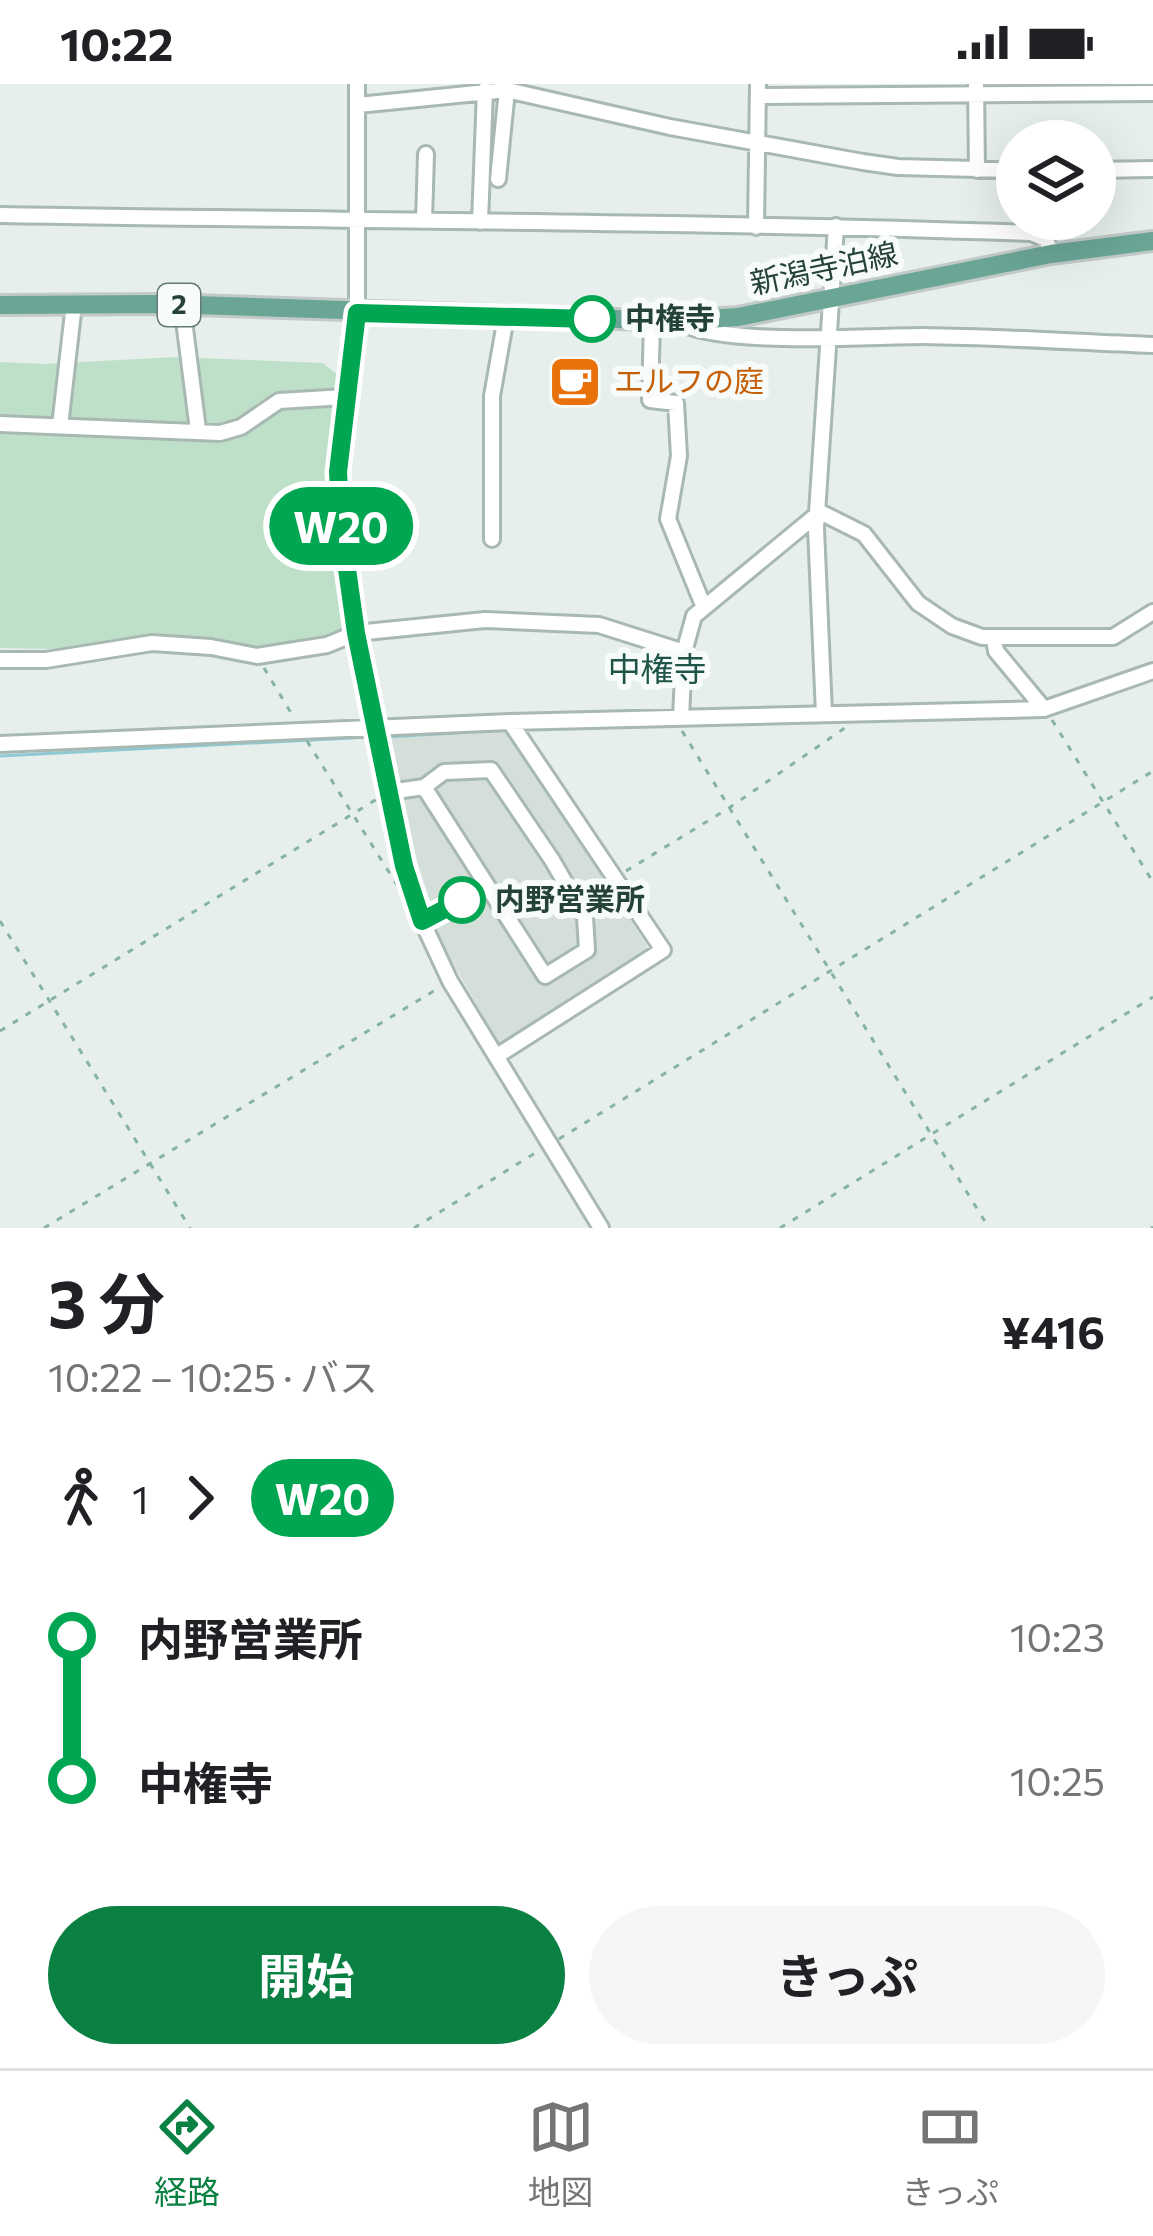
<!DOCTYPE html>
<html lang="ja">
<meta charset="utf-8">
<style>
body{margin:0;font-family:Commissioner,"Noto Sans JP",sans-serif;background:#f6f6f6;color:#202124;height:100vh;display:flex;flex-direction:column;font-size:45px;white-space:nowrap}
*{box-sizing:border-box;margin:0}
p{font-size:39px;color:#757577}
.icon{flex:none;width:66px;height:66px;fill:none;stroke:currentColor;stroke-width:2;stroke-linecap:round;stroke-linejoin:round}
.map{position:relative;height:1144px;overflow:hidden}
.drawer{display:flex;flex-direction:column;background:#fff;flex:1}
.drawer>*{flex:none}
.badge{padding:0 24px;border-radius:39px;font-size:42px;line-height:78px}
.tools{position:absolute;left:996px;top:36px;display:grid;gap:24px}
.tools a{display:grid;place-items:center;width:120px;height:120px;border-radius:50%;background:#fff;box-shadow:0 12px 48px #0002;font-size:60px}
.map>.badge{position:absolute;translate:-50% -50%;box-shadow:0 0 0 6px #fff}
.legs{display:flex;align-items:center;gap:18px;height:132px;padding:0 48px;font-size:39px}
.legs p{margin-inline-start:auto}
.overview{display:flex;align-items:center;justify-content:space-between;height:204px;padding:0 48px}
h1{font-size:66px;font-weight:700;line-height:90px}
.action{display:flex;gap:24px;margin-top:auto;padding:24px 48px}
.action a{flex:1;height:138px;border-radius:72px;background:#0b8043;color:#fff;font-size:48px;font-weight:700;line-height:138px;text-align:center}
.action a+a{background:#f6f6f6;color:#202124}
ul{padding:0 48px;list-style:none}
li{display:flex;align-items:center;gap:42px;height:144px;font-size:45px}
li i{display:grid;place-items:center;width:18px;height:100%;margin:0 15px;background:currentColor}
li i::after{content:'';width:30px;height:30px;margin:-15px;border:9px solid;border-radius:50%;background:#fff}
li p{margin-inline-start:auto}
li:first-child i{background:linear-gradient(#0000 50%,currentColor 0)}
li:last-child i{background:linear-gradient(currentColor 50%,#0000 0)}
.status{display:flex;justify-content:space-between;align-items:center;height:84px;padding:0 60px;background:#fff;direction:ltr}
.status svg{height:33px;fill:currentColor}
.dock{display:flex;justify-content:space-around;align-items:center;height:168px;border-top:3px solid #e0e0e0;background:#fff;font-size:33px;color:#757577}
.dock a{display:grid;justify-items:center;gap:6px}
.dock .current{color:#0b8043}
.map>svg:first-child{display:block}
.built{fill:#d4dfda}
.green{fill:#bfe0c8}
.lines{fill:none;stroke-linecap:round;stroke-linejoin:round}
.stream{stroke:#8ec9d4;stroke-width:3}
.minor-casing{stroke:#a8b8b2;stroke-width:20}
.major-casing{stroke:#c2cac8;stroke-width:24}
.path{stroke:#86b3a5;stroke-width:3;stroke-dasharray:6 9;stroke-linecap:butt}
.minor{stroke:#fff;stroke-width:14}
.major{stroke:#6aa596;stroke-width:18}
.line-1-casing{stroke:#fff;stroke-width:27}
.line-1{stroke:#00a651;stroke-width:18}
.stop-1-dot{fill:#fff;stroke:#00a651;stroke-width:6}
.labels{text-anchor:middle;stroke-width:12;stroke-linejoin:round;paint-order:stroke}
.shield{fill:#f7fbf9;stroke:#637a73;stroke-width:3}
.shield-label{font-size:27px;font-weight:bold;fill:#24423a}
.street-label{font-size:30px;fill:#24423a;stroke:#f7fbf9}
.stop-label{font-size:30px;font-weight:bold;fill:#24423a;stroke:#f7fbf9;text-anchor:start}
.food-label{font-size:30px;fill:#c56008;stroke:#f7fbf9;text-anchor:start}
.neighbourhood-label{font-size:33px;fill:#1f5548;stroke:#f7fbf9}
</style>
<div class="status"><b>10:22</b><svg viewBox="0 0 49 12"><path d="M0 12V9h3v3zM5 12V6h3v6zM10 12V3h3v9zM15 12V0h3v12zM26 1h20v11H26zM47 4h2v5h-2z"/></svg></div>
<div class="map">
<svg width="1153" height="1144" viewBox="0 0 1153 1144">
<rect width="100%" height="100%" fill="#e6efeb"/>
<path class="built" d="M511 647 647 862 645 871 504 958H498L443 862 427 821 415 786 389 654Z"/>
<path class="green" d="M175 273 323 279 338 291 336 335 326 397 332 462 352 545 266 569 208 556 155 550 53 565 0 564V278L45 280Z"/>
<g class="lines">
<path class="stream" d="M1090 616 1153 595
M769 638 861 636
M523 645 603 642
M385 653 507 646
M0 672 370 653"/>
<g class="minor-casing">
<path id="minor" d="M357 0V229L338 388 341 442 356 549 404 782 422 837 450 897 601 1144
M976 0 977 86
M758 12 1153 9
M358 21 507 6 670 43 863 78 898 83 1017 86
M1095 86 1153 85
M498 95 507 6
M0 131C344 137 688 137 1031 149L1046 155 1051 170
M424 137 426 70
M480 138 485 6
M756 143 758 0
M182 221 198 346
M652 237 650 316 676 319 679 372 668 435 703 521
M677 237C719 263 867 252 923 252 999 253 1076 258 1153 261
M0 340 220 349 241 343 279 317 345 313
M60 342 74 220
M820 428 864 450 918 519 952 542 982 553H1113L1153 528
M492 455V312L506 233
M994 556 996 567 1044 625
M0 576H46L152 559 211 563 257 572 327 561 356 549 485 536 599 541 684 568
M824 630 816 444 836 142
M681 634 684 568 694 532 820 428
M0 660 510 638 1044 625 1153 587
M389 708 424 703 444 688 491 686 552 776 585 833 587 866 545 892 424 703
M422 837 484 799
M497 972 663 866 510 638"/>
</g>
<g class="major-casing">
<path id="major" d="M0 221 164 220 677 237 738 233 1051 170 1153 157"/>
</g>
<path class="path" d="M264 584 293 632
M1052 636 1153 798
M682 647 989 1144
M307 657 397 801
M626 787 729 724 849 641
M0 837 190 1144
M0 947 377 715
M559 1055 1153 687
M44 1144 437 905
M414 1144 540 1066
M780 1144 1153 913
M1151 1144 1153 1143"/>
<use href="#minor" class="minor"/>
<use href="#major" class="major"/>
</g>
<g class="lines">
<g class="line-1-casing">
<path id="line-1" d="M462 816 422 837 404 782 356 549 341 442 338 388 357 229 592 235"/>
</g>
<use href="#line-1" class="line-1"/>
</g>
<defs>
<g id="cafe-square" transform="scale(2.7)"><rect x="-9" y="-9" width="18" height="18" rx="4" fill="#e8710a" stroke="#f7fbf9"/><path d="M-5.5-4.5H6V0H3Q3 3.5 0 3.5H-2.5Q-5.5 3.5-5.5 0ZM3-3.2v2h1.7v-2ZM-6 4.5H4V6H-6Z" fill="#fff"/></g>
</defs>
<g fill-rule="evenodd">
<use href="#cafe-square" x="575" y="298"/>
</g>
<g class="stop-1-dot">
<circle cx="592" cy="235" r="21"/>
<circle cx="462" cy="816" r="21"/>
</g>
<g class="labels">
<rect class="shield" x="158" y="200" width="42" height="42" rx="9"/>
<g class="shield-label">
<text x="179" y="230">2</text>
</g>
<g class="street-label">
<text transform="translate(824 185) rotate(-12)" y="10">新潟寺泊線</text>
</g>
<g class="stop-label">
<text x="625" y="245">中権寺</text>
<text x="495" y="826">内野営業所</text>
</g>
<g class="food-label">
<text x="614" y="308">エルフの庭</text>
</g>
<g class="neighbourhood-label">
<text x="657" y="597">中権寺</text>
</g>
</g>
</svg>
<div class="tools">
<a><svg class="icon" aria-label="layers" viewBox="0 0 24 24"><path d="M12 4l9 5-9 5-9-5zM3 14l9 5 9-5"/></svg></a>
</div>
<b class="badge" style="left:341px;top:442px;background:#00a651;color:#fff">W20</b>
</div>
<section class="drawer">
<div class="overview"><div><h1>3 分</h1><p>10:22 – 10:25 · バス</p></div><b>¥416</b></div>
<div class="legs"><svg class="icon" aria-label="walk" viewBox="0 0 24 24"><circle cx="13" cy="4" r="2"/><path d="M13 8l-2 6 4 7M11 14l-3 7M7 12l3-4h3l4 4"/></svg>1<svg class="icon" aria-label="forward" viewBox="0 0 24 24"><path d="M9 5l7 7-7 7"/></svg><b class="badge" style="background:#00a651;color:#fff">W20</b></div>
<ul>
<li><i style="color:#00a651"></i><b>内野営業所</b><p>10:23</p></li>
<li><i style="color:#00a651"></i><b>中権寺</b><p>10:25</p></li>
</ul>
<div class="action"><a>開始</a><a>きっぷ</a></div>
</section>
<nav class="dock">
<a class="current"><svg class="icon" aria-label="directions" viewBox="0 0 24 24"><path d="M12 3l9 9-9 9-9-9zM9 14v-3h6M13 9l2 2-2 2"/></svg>経路</a>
<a><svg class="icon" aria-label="map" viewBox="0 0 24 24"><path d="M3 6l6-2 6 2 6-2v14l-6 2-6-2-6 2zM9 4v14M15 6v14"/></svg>地図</a>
<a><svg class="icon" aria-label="tickets" viewBox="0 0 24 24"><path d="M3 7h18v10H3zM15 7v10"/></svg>きっぷ</a>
</nav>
